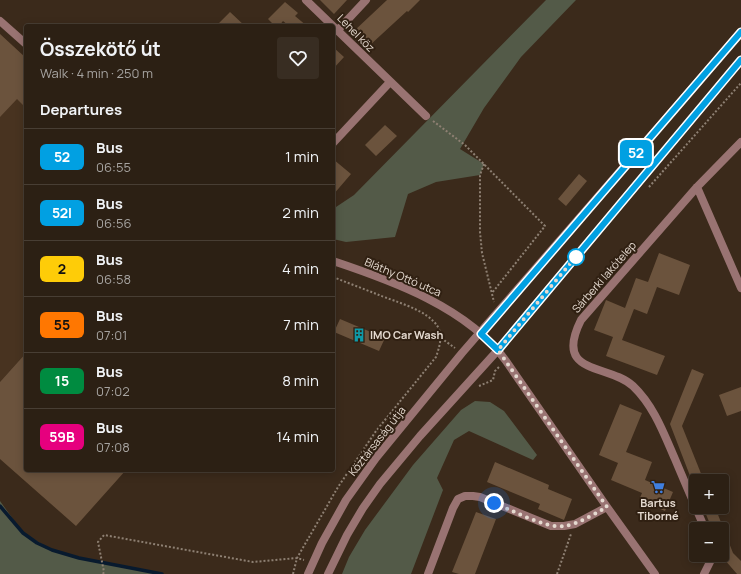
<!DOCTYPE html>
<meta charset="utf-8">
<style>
body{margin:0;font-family:Manrope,sans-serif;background:#382d22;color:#f1f3f6;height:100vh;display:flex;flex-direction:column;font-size:15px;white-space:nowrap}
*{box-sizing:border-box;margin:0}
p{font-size:13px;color:#a6a3a0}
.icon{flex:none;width:22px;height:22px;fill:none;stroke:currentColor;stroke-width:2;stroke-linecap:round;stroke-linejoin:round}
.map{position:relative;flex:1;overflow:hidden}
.drawer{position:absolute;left:24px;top:24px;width:311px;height:448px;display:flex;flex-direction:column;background:#2c2014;border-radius:4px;box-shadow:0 2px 10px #0003,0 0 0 1px #483e34}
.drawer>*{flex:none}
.badge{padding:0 8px;border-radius:6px;font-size:14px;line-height:26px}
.fabs{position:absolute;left:689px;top:474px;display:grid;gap:8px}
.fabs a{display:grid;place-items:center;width:40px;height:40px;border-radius:4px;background:#2c2014;box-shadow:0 2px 10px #0003,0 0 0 1px #483e34;font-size:20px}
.you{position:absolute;width:20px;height:20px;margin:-10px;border:3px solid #fff;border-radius:50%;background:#1a73e8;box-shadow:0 0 0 6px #1a73e833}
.map>.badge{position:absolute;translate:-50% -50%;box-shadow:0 0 0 2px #fff}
h2{padding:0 16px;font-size:15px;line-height:36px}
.round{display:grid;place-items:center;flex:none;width:42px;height:42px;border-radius:4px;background:#382d22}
.head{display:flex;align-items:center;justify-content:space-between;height:68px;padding:0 16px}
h1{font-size:19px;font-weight:700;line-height:30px}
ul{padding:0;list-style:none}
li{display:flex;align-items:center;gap:12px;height:56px;padding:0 16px;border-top:1px solid #483e34}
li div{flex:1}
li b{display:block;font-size:15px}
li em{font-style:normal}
li .badge{min-width:44px;font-weight:700;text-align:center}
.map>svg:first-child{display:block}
.built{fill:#483320}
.green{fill:#535a48}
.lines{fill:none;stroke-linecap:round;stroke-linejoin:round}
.stream{stroke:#081a2e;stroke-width:3.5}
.building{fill:#6b533d}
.path{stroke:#8e8073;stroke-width:2;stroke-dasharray:2 2;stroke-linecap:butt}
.minor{stroke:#997372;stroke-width:8}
.tertiary{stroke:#997372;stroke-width:8}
.line-casing{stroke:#fff;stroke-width:9}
.line{stroke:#01a0e2;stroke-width:6}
.walk{stroke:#e5dad0;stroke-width:4;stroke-dasharray:0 7.2}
.stop-dot{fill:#fff;stroke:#01a0e2;stroke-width:2}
.labels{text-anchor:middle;stroke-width:4;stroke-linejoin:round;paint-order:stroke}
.street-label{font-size:11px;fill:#e5dad0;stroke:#302012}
.poi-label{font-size:11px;font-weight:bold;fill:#e5dad0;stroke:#302012;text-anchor:start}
</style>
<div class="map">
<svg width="741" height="574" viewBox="0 0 741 574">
<rect width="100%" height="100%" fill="#3b2a1b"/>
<path class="built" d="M0 34 26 58V353L0 382Z"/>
<path class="green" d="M546 0H576L521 57 484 108 460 149 484 164 480 175 436 182 408 194 395 237 346 242 333 239V209L354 195Z
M475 401 490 402 504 411 537 455 533 460 469 431 454 440 437 478 443 490 411 574H342L349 557 365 530 413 465 461 410Z
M0 501 23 533 52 550 79 558 162 574H0Z"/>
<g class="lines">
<path class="stream" d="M0 506 23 533 37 543 52 550 79 558 162 574"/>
</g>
<path class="building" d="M320 0H347L334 14Z
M387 0H420L408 12 407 11 369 46 354 31Z
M285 2 298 13 295 16 307 26H289L283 21 279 26H275L268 19Z
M230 12 245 26H216Z
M0 34 26 58V108L17 99 0 117Z
M333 47 344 57 333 69Z
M385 125 397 136 376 156 365 145Z
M333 159 351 174 333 195Z
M579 174 587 181 566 206 558 199Z
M659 253 690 265 679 295 657 287 647 314 634 309 622 340 665 356 657 375 606 356 613 337 594 330 606 300 625 308 636 278 648 282Z
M340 319 385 338 379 351 334 332Z
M26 353V470H126L76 526 0 459V382Z
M692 369 704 374 682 426 704 481H692L670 424Z
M741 387V411L727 416 719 395Z
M620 404 642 413 626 452 652 462 645 480 673 492 665 511 639 500 642 493 611 480 618 463 599 455Z
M495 462 549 485 548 489 572 499 564 520 538 509 540 504 487 482Z
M703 507H715L733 553 741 561V574H737L724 559 722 554V529H712Z
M476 512 496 519 475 574H459L452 572Z"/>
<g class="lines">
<path class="path" d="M433 121 465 145 545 226 492 293
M484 164 480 175V232L482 253 494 302
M649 187 741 83
M441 338 455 348
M479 386 493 380 495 371 499 367
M103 574 104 572 98 542 104 535 253 562 297 558 304 560
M293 574 297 558 338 487 376 431 436 357C439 348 443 337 438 327 428 310 396 302 379 295 364 289 348 283 333 277
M557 574 571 534"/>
<path class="minor" d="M306 0 426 116
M0 21 26 44
M338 30 366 0
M333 143 390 82
M697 187 741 288
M333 261C393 281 468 308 506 361L607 507 655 574
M705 529C695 506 685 483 675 459 664 434 654 406 633 386 608 363 553 376 581 320L697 187 741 142
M428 574 453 508 458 499 465 496H473L480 497 551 526H564L575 524 607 507
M704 574 711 560V555"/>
<path class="tertiary" d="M308 574 322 543 346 500 376 458 462 353 741 32
M328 574 347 535 363 508 380 484 420 436 498 350 741 60"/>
</g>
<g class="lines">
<g class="line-casing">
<path id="line" d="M741 32 481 334 498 350 741 60"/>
</g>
<use href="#line" class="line"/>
<path class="walk" d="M494 503C512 510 546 529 564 526 579 524 594 514 607 507L498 350 579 253 576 257"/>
</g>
<defs>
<g id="building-bare" transform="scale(1.08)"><path d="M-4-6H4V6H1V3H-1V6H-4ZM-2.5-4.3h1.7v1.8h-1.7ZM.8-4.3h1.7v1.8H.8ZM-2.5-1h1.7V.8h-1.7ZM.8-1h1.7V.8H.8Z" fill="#0f9aa8" stroke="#302012" stroke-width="2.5" paint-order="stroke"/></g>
<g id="supermarket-bare" transform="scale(1.08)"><path d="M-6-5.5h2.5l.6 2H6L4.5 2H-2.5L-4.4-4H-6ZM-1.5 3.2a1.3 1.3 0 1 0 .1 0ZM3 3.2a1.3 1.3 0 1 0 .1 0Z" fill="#3f7fe0" stroke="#302012" stroke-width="2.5" paint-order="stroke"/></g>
</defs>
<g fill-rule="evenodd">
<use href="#building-bare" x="359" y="335"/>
<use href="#supermarket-bare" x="658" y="487"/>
</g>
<circle class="stop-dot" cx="576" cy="257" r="8"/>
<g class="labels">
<g class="street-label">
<text transform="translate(356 33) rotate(45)" y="4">Lehel köz</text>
<text transform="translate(403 277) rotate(23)" y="4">Bláthy Ottó utca</text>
<text transform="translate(604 277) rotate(-49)" y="4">Sárberki lakótelep</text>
<text transform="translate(377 441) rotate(-52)" y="4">Köztársaság útja</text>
</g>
<g class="poi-label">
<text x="370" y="339">IMO Car Wash</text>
<text x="658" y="507" text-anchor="middle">Bartus<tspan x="658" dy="13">Tiborné</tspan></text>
</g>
</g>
</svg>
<div class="fabs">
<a>+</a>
<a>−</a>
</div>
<div class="you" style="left:494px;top:503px"></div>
<b class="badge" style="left:636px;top:153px;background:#01a0e2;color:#fff">52</b>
<section class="drawer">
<div class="head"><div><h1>Összekötő út</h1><p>Walk · 4 min · 250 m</p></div><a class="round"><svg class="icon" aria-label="heart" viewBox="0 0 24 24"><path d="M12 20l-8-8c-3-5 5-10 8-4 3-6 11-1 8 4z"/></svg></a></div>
<h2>Departures</h2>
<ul>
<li><span class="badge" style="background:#01a0e2;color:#fff">52</span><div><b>Bus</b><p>06:55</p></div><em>1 min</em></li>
<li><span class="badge" style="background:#01a0e2;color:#fff">52I</span><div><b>Bus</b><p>06:56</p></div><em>2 min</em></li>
<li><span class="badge" style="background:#fecc08;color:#111">2</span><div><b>Bus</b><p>06:58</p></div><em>4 min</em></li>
<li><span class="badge" style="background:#ff7701;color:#111">55</span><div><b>Bus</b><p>07:01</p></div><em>7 min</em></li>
<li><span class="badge" style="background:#008b40;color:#fff">15</span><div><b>Bus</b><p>07:02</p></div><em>8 min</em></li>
<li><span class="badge" style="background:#e6007e;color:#fff">59B</span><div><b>Bus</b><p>07:08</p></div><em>14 min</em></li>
</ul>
</section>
</div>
